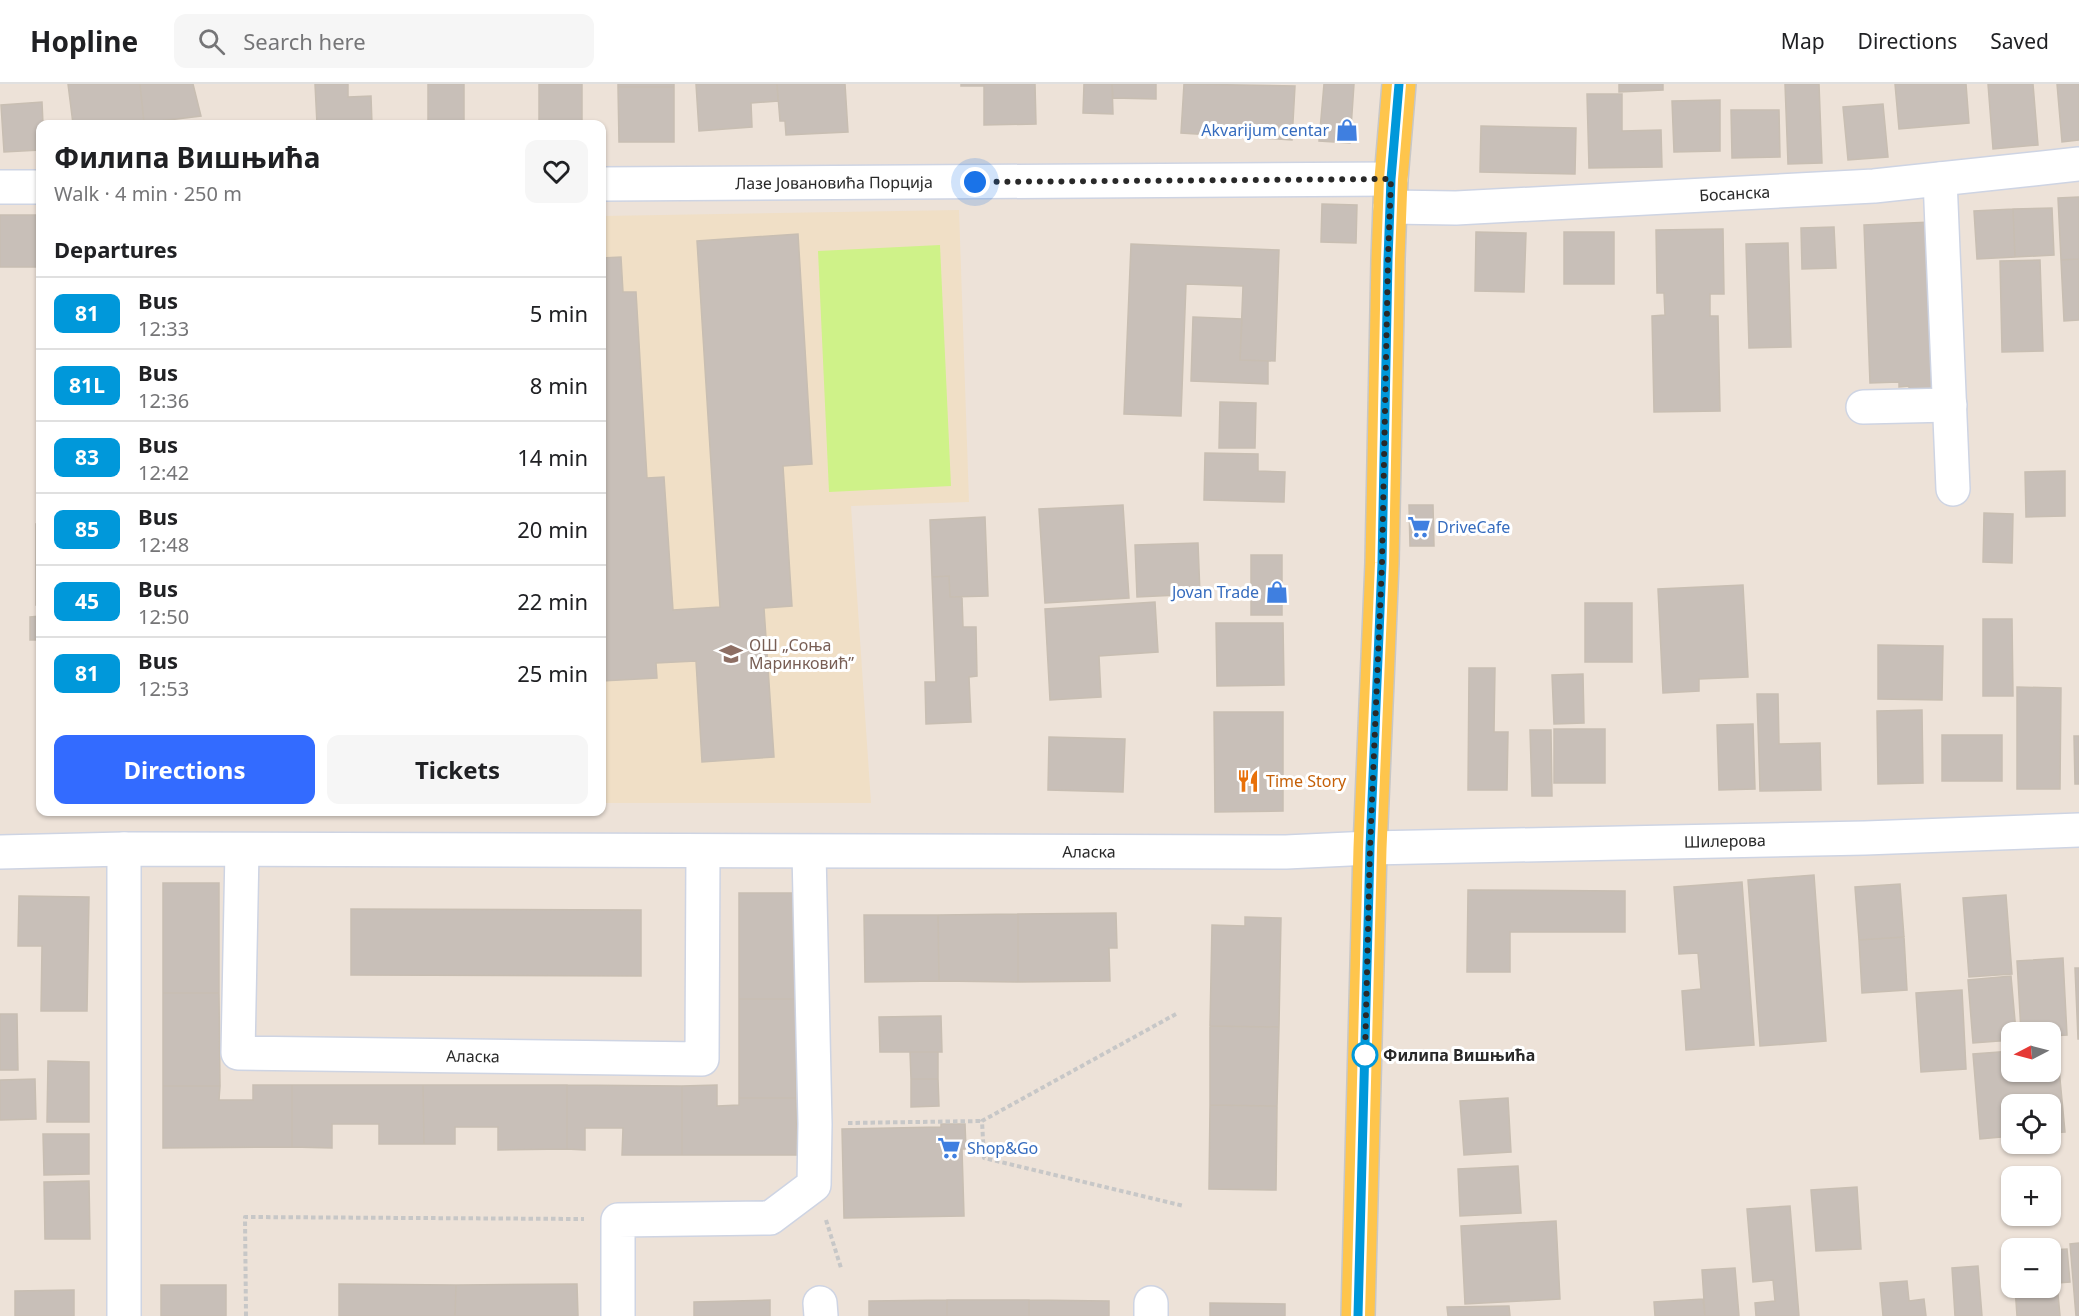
<!DOCTYPE html>
<meta charset="utf-8">
<style>
body{margin:0;font-family:"Noto Sans",sans-serif;background:#f6f6f6;color:#202124;height:100vh;display:flex;flex-direction:column;font-size:22px;white-space:nowrap}
*{box-sizing:border-box;margin:0}
p{font-size:20px;color:#757577}
.icon{flex:none;width:33px;height:33px;fill:none;stroke:currentColor;stroke-width:2;stroke-linecap:round;stroke-linejoin:round}
.map{position:relative;flex:1;overflow:hidden}
.panel{position:absolute;left:36px;top:36px;width:570px;height:696px;display:flex;flex-direction:column;background:#fff;border-radius:12px;box-shadow:0 2px 4px #0004}
.panel>*{flex:none}
.badge{padding:0 12px;border-radius:9px;font-size:21px;line-height:39px}
.needle{width:39px;rotate:264deg}
.fabs{position:absolute;left:2001px;top:938px;display:grid;gap:12px}
.fabs a{display:grid;place-items:center;width:60px;height:60px;border-radius:12px;background:#fff;box-shadow:0 2px 4px #0004;font-size:30px}
.you{position:absolute;width:30px;height:30px;margin:-15px;border:4px solid #fff;border-radius:50%;background:#1a73e8;box-shadow:0 0 0 9px #1a73e833}
.map>.badge{position:absolute;translate:-50% -50%;box-shadow:0 0 0 3px #fff}
h2{padding:0 18px;font-size:22px;line-height:54px}
.round{display:grid;place-items:center;flex:none;width:63px;height:63px;border-radius:12px;background:#f6f6f6}
.headline{display:flex;align-items:center;justify-content:space-between;height:102px;padding:0 18px}
h1{font-size:28px;font-weight:700;line-height:45px}
.action{display:flex;gap:12px;margin-top:auto;padding:12px 18px}
.action a{flex:1;height:69px;border-radius:12px;background:#336bff;color:#fff;font-size:24px;font-weight:700;line-height:69px;text-align:center}
.action a+a{background:#f6f6f6;color:#202124}
ul{padding:0;list-style:none}
li{display:flex;align-items:center;gap:18px;height:72px;padding:0 18px;border-top:2px solid #e0e0e0}
li div{flex:1}
li b{display:block;font-size:22px}
li em{font-style:normal}
li .badge{min-width:66px;font-weight:700;text-align:center}
header{display:flex;align-items:center;gap:36px;box-sizing:border-box;height:84px;padding:0 30px;background:#fff;border-bottom:2px solid #e0e0e0}
header strong{font-size:28px}
nav{display:flex;gap:33px;margin-inline-start:auto;font-size:21px}
.search{width:420px;height:54px;background:#f6f6f6;display:flex;align-items:center;gap:15px;box-sizing:border-box;padding:0 21px;border-radius:12px;color:#757577;font-size:22px}
.map>svg:first-child{display:block}
.education{fill:#f0dfc6}
.pitch{fill:#cff289}
.building{fill:#c8bfb8;stroke:#c8beb2;stroke-width:1.5}
.lines{fill:none;stroke-linecap:round;stroke-linejoin:round}
.minor-casing{stroke:#ced4e3;stroke-width:36}
.major-casing{stroke:#c7c7c7;stroke-width:36}
.path{stroke:#c7c7c7;stroke-width:4;stroke-dasharray:4.5 3;stroke-linecap:butt}
.minor{stroke:#fff;stroke-width:33}
.major{stroke:#fec54c;stroke-width:33}
.line-casing{stroke:#fff;stroke-width:14}
.line{stroke:#0098da;stroke-width:9}
.walk{stroke:#292929;stroke-width:6;stroke-dasharray:0 10.8}
.stop-dot{fill:#fff;stroke:#0098da;stroke-width:3}
.labels{text-anchor:middle;stroke-width:6;stroke-linejoin:round;paint-order:stroke}
.shop-label{font-size:16px;fill:#366cbe;stroke:#fff;text-anchor:end}
.street-label{font-size:16px;fill:#292929;stroke:#fff}
.education-label{font-size:16px;fill:#785e54;stroke:#fff;text-anchor:start}
.food-label{font-size:16px;fill:#c56008;stroke:#fff;text-anchor:start}
.stop-label{font-size:16px;font-weight:bold;fill:#292929;stroke:#fff;text-anchor:start}
</style>
<header>
<strong>Hopline</strong>
<div class="search"><svg class="icon" aria-label="search" viewBox="0 0 24 24"><circle cx="10" cy="10" r="6"/><path d="M15 15l6 6"/></svg>Search here</div>
<nav><a>Map</a><a>Directions</a><a>Saved</a></nav>
</header>
<div class="map">
<svg width="2079" height="1232" viewBox="0 0 2079 1232">
<rect width="100%" height="100%" fill="#ede2d8"/>
<path class="education" d="M959 126 969 418 851 422 871 719H602V132Z"/>
<path class="pitch" d="M940 161 951 402 829 408 818 167Z"/>
<path class="building" d="M68 0H140L144 39 129 40H73Z
M140 0H193L201 32 144 39Z
M315 0H348V13L371 12 372 40H317Z
M428 0H464V40H428Z
M539 0H582V40H539Z
M618 0H674V3H618Z
M696 0H777L778 17 751 19 752 43 699 47Z
M777 0H845L848 48 786 51 785 37H780Z
M961 0H1035L1036 40 984 41V2H961Z
M1084 0H1112L1113 30 1083 29Z
M1112 0H1156V15L1113 14Z
M1184 0 1295 2 1292 56 1181 49Z
M1324 0H1354L1350 59 1319 57Z
M1619 0H1663V6L1619 8Z
M1785 0H1819L1822 79 1788 80Z
M1895 0H1966L1969 39 1899 45Z
M1988 0H2033L2038 61 1993 65Z
M2057 0H2079V56L2062 58Z
M618 3H674V58H619Z
M1587 10H1622V47L1661 46 1662 83 1589 84Z
M1720 16V67L1674 68 1672 17Z
M42 18 43 40H40V66L4 68 1 21Z
M1883 20 1888 73 1848 76 1843 23Z
M1731 26H1779L1780 73 1732 74Z
M1481 42 1576 44 1575 90 1480 88Z
M2079 113V175L2061 176 2058 114Z
M1322 120 1357 121 1356 159 1321 158Z
M2052 124 2054 171 2015 173 2013 125Z
M2013 125 2015 173 1977 175 1974 127Z
M0 131H40V183H0Z
M1931 138 1939 307 1909 308V302L1899 303V298L1870 299 1864 141Z
M1834 143 1836 184 1802 185 1801 144Z
M1723 145 1724 210H1710V232H1718L1720 327 1654 328 1652 232 1665 231 1664 209H1657L1656 146Z
M1476 148 1526 149 1524 208 1475 207Z
M1564 148H1614V200H1564Z
M798 150 812 380 783 382 792 522 764 524 774 673 702 678 696 577 656 579 657 594 602 597V174L621 173 623 208H636L647 394 664 393 673 526 720 523 697 157Z
M1788 159 1791 263 1749 264 1746 160Z
M1131 160 1279 166 1275 277 1240 276 1243 202 1186 200 1181 332 1124 330Z
M2079 175V236L2064 237 2061 176Z
M2040 176 2043 267 2002 268 2000 177Z
M1193 233 1242 235 1240 276 1268 277V300L1191 297Z
M1220 318 1256 319 1255 364H1219Z
M1205 369 1258 370V387L1285 388 1284 418 1204 416Z
M2065 387V432L2026 433 2025 388Z
M1123 421 1129 514 1045 519 1039 425Z
M1409 421H1433L1434 462H1410Z
M1984 429 2013 430 2012 479 1983 478Z
M985 433 988 512 950 513 949 492 932 493 930 436Z
M36 440H40V521H36Z
M1198 459 1200 510 1137 513 1135 461Z
M1251 471H1282V531H1251Z
M949 492 950 513H962L963 543H976L977 592 969 593 971 638 926 640 925 598H936L932 493Z
M1743 501 1748 593 1699 595V607L1663 609 1658 505Z
M1155 518 1158 568 1099 572 1101 613 1050 616 1045 525Z
M1585 519H1632V578H1585Z
M40 532V556H30V533Z
M1983 535H2012L2013 612H1983Z
M1216 539H1283L1284 601 1217 602Z
M1878 561 1943 562 1942 616 1878 615Z
M1469 584H1495L1494 648H1508L1507 706H1468Z
M1583 590 1584 639 1554 640 1552 591Z
M2017 603 2061 604 2060 705H2017Z
M1757 610H1778L1779 660 1820 659 1821 706 1760 707Z
M1922 626 1923 699 1878 700 1877 627Z
M1214 628H1283V727L1215 728Z
M1753 640 1755 705 1719 706 1717 641Z
M1554 645H1605V699H1554Z
M1530 646H1551L1552 712H1532Z
M1942 651H2002V697H1942Z
M2074 652H2079V700H2075Z
M1049 653 1125 655 1123 708 1048 706Z
M1814 791 1826 957 1760 962 1748 796Z
M1742 798 1754 961 1686 966 1682 907 1701 905 1698 869 1679 870 1674 803Z
M163 799H219V909H163Z
M1900 800 1904 853 1859 856 1855 803Z
M1468 806 1625 807V848H1510V888H1467Z
M739 809H796V915H739Z
M2006 811 2012 890 1969 893 1963 814Z
M19 812 89 813 87 927H41L42 862H18Z
M351 825 641 826V892L351 891Z
M1116 829 1117 864H1109L1110 897 1018 898V830Z
M1018 830V898L939 897 938 831Z
M864 831H938L939 897 865 898Z
M1245 833 1281 834 1279 943 1210 942 1212 841 1245 842Z
M1904 853 1907 906 1862 909 1859 856Z
M2063 874 2067 951 2050 952V948H2021L2017 877Z
M2075 884H2079V955H2078Z
M2011 892 2016 948H2012V956L1973 959 1968 896Z
M1962 906 1966 985 1921 988 1916 909Z
M163 909H219L220 1002H163Z
M739 915H796V1014H739Z
M0 930H17L18 986H0Z
M941 932 942 968H880L879 933Z
M1210 942 1279 943 1277 1022 1210 1021Z
M2057 963 2065 1048 2050 1049V1020H2012V1052L1980 1055 1973 970 2012 967V987H2050V964Z
M910 968H938V995H911Z
M48 977 89 978V1038H47Z
M35 995 36 1035 0 1036V996Z
M911 995H938L939 1022 911 1023Z
M253 1001H292V1063L163 1064V1002H220L219 1016H253Z
M292 1001H423L424 1060H379V1040H332V1064L292 1063Z
M423 1001H567V1065L498 1066V1043H455V1060H424Z
M567 1001 682 1002V1071H622L623 1044H585V1066L567 1065Z
M717 1001V1022L739 1021V1014H796L797 1071H682V1002Z
M1508 1014 1511 1068 1464 1071 1460 1017Z
M1210 1021 1277 1022 1276 1106 1209 1105Z
M941 1040H965L966 1065H962L964 1132 844 1134 842 1045 941 1043Z
M43 1050H89V1090L44 1091Z
M1518 1082 1521 1129 1460 1132 1458 1085Z
M89 1097 90 1155H45L44 1098Z
M1857 1103 1861 1165 1816 1167 1811 1106Z
M1790 1122 1799 1232H1756L1755 1219 1775 1217 1773 1196 1753 1198 1747 1125Z
M1556 1137 1560 1215 1465 1220 1461 1142Z
M2079 1159V1232H2076L2070 1160Z
M2067 1165 2070 1198 2057 1199 2060 1232H2017L2015 1203H2050V1166Z
M1978 1182 1982 1232H1955L1952 1184Z
M1735 1184 1739 1232H1705L1702 1186Z
M1907 1197 1909 1217 1924 1215 1926 1232H1883L1880 1199Z
M339 1200 456 1201 455 1232H339Z
M577 1200 578 1232H455L456 1201Z
M161 1201H226V1232H161Z
M74 1206V1232H15V1207Z
M1703 1215 1705 1232H1655L1654 1218Z
M770 1216V1232H694V1218Z
M947 1216H1029V1232H947Z
M947 1216V1232H869V1217Z
M1029 1216 1109 1217V1232H1029Z
M1210 1219 1285 1220V1232H1210Z
M1509 1222 1510 1232H1448L1447 1223Z"/>
<g class="lines">
<g class="minor-casing">
<g id="minor">
<path d="M1940 95 1953 405"/>
<path id="s1" d="M602 100 1391 95"/>
<path d="M0 103H40"/>
<path id="s2" d="M1390 123 1456 124 1874 102 2079 80"/>
<path d="M1863 323 1950 321"/>
<path d="M124 765V1232"/>
<path id="s3" d="M242 766 238 969 702 975 703 768"/>
<path id="s4" d="M0 768 124 765 1286 768 1370 764 1865 754 2079 746"/>
<path d="M820 1219 821 1232"/>
<path d="M1151 1219V1232"/>
<path d="M618 1232V1136L770 1134 814 1101 815 1040 809 768"/>
</g>
</g>
<g class="major-casing">
<path id="major" d="M1358 1232 1370 764 1382 479 1388 175 1391 95 1399 0"/>
</g>
<path class="path" d="M1176 930 982 1037 984 1074 1184 1122
M848 1039 982 1037
M826 1136 841 1184
M246 1232 245 1133 584 1135"/>
<use href="#minor" class="minor"/>
<use href="#major" class="major"/>
</g>
<g class="lines">
<g class="line-casing">
<path id="line" d="M1358 1232 1370 764 1382 479 1388 175 1391 95 1399 0"/>
</g>
<use href="#line" class="line"/>
<path class="walk" d="M975 98 1391 95 1388 175 1382 479 1370 764 1365 971"/>
</g>
<defs>
<g id="shop-bare" transform="scale(1.8)"><path d="M-5-2.5h2.3a2.7 3.5 0 0 1 5.4 0H5L5.5 6h-11ZM-1.5-2.5h3a1.5 2.3 0 0 0-3 0Z" fill="#3f7fe0" stroke="#fff" stroke-width="2.5" paint-order="stroke"/></g>
<g id="supermarket-bare" transform="scale(1.8)"><path d="M-6-5.5h2.5l.6 2H6L4.5 2H-2.5L-4.4-4H-6ZM-1.5 3.2a1.3 1.3 0 1 0 .1 0ZM3 3.2a1.3 1.3 0 1 0 .1 0Z" fill="#3f7fe0" stroke="#fff" stroke-width="2.5" paint-order="stroke"/></g>
<g id="school-bare" transform="scale(1.8)"><path d="M0-5L7-2L0 1L-7-2ZM-4 1L0 2.5L4 1V4Q0 6-4 4Z" fill="#8d6e63" stroke="#fff" stroke-width="2.5" paint-order="stroke"/></g>
<g id="restaurant-bare" transform="scale(1.8)"><path d="M-5-6h1v4h1v-4h1v4h1v-4h1v5L-1.5 .5V6h-2V.5L-5-1ZM5-6V6H3V1.5H1.5Q1.5-4 5-6Z" fill="#e8710a" stroke="#fff" stroke-width="2.5" paint-order="stroke"/></g>
</defs>
<g fill-rule="evenodd">
<use href="#shop-bare" x="1347" y="46"/>
<use href="#supermarket-bare" x="1419" y="443"/>
<use href="#shop-bare" x="1277" y="508"/>
<use href="#school-bare" x="731" y="570"/>
<use href="#restaurant-bare" x="1248" y="697"/>
<use href="#supermarket-bare" x="949" y="1064"/>
</g>
<circle class="stop-dot" cx="1365" cy="971" r="12"/>
<g class="labels">
<g class="shop-label">
<text x="1329" y="52">Akvarijum centar</text>
<text x="1437" y="449" text-anchor="start">DriveCafe</text>
<text x="1259" y="514">Jovan Trade</text>
<text x="967" y="1070" text-anchor="start">Shop&amp;Go</text>
</g>
<g class="street-label">
<text dy="6" stroke="none"><textPath href="#s1" startOffset="232">Лазе Јовановића Порција</textPath></text>
<text dy="6" stroke="none"><textPath href="#s2" startOffset="345">Босанска</textPath></text>
<text dy="6" stroke="none"><textPath href="#s4" startOffset="1725">Шилерова</textPath></text>
<text dy="6" stroke="none"><textPath href="#s4" startOffset="1089">Аласка</textPath></text>
<text dy="6" stroke="none"><textPath href="#s3" startOffset="438">Аласка</textPath></text>
</g>
<g class="education-label">
<text x="749" y="567">ОШ „Соња<tspan x="749" dy="18">Маринковић”</tspan></text>
</g>
<g class="food-label">
<text x="1266" y="703">Time Story</text>
</g>
<g class="stop-label">
<text x="1383" y="977">Филипа Вишњића</text>
</g>
</g>
</svg>
<div class="fabs">
<a><svg class="needle" viewBox="-14 -14 28 28"><path d="M0-13l5 13h-10z" fill="#e53935"/><path d="M0 13l5-13h-10z" fill="#757577"/></svg></a>
<a><svg class="icon" aria-label="locate" viewBox="0 0 24 24"><circle cx="12" cy="12" r="6"/><path d="M12 2v4M12 18v4M2 12h4M18 12h4"/></svg></a>
<a>+</a>
<a>−</a>
</div>
<div class="you" style="left:975px;top:98px"></div>
<section class="panel">
<div class="headline"><div><h1>Филипа Вишњића</h1><p>Walk · 4 min · 250 m</p></div><a class="round"><svg class="icon" aria-label="heart" viewBox="0 0 24 24"><path d="M12 20l-8-8c-3-5 5-10 8-4 3-6 11-1 8 4z"/></svg></a></div>
<h2>Departures</h2>
<ul>
<li><span class="badge" style="background:#0098da;color:#fff">81</span><div><b>Bus</b><p>12:33</p></div><em>5 min</em></li>
<li><span class="badge" style="background:#0098da;color:#fff">81L</span><div><b>Bus</b><p>12:36</p></div><em>8 min</em></li>
<li><span class="badge" style="background:#0098da;color:#fff">83</span><div><b>Bus</b><p>12:42</p></div><em>14 min</em></li>
<li><span class="badge" style="background:#0098da;color:#fff">85</span><div><b>Bus</b><p>12:48</p></div><em>20 min</em></li>
<li><span class="badge" style="background:#0098da;color:#fff">45</span><div><b>Bus</b><p>12:50</p></div><em>22 min</em></li>
<li><span class="badge" style="background:#0098da;color:#fff">81</span><div><b>Bus</b><p>12:53</p></div><em>25 min</em></li>
</ul>
<div class="action"><a>Directions</a><a>Tickets</a></div>
</section>
</div>
